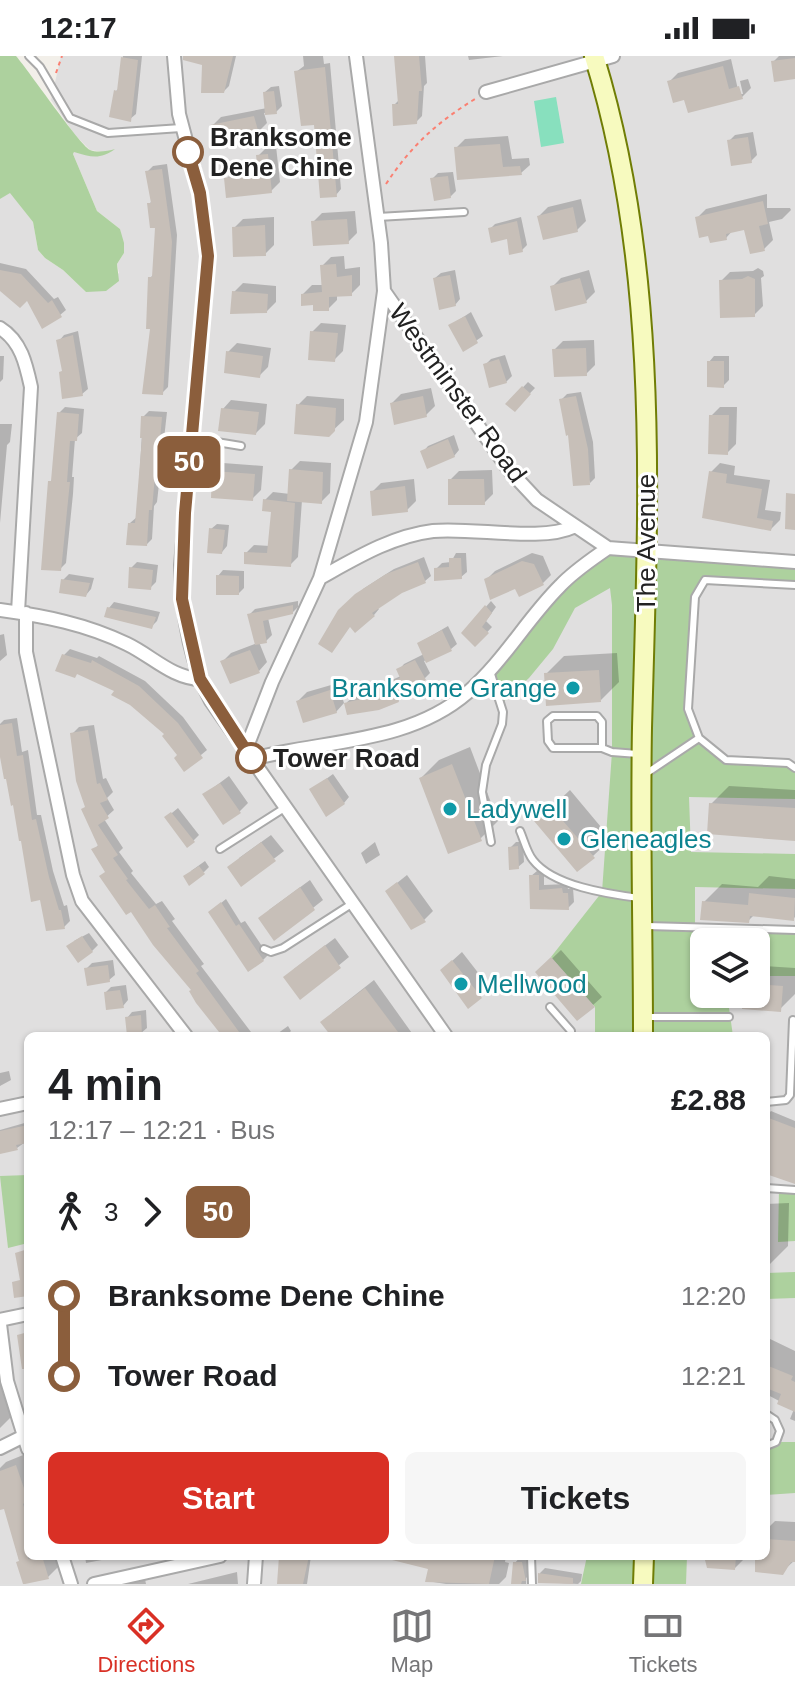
<!DOCTYPE html>
<meta charset="utf-8">
<style>
body{margin:0;font-family:Arial,sans-serif;background:#f6f6f6;color:#202124;height:100vh;display:flex;flex-direction:column;font-size:30px;white-space:nowrap}
*{box-sizing:border-box;margin:0}
p{font-size:26px;color:#757577}
.icon{flex:none;width:44px;height:44px;fill:none;stroke:currentColor;stroke-width:2;stroke-linecap:round;stroke-linejoin:round}
.map{position:relative;flex:1;overflow:hidden}
.side{position:absolute;left:24px;top:976px;width:746px;height:528px;display:flex;flex-direction:column;background:#fff;border-radius:12px;box-shadow:0 2px 6px #0004}
.side>*{flex:none}
.badge{padding:0 16px;border-radius:12px;font-size:28px;line-height:52px}
.buttons{position:absolute;left:690px;top:872px;display:grid;gap:16px}
.buttons a{display:grid;place-items:center;width:80px;height:80px;border-radius:12px;background:#fff;box-shadow:0 2px 6px #0004;font-size:40px}
.map>.badge{position:absolute;translate:-50% -50%;box-shadow:0 0 0 4px #fff}
.legs{display:flex;align-items:center;gap:12px;height:88px;padding:0 24px;font-size:26px}
.legs p{margin-inline-start:auto}
.summary{display:flex;align-items:center;justify-content:space-between;height:136px;padding:0 24px}
h1{font-size:44px;font-weight:700;line-height:60px}
.action{display:flex;gap:16px;margin-top:auto;padding:16px 24px}
.action a{flex:1;height:92px;border-radius:12px;background:#d93025;color:#fff;font-size:32px;font-weight:700;line-height:92px;text-align:center}
.action a+a{background:#f6f6f6;color:#202124}
ul{padding:0 24px;list-style:none}
li{display:flex;align-items:center;gap:28px;height:80px;font-size:30px}
li i{display:grid;place-items:center;width:12px;height:100%;margin:0 10px;background:currentColor}
li i::after{content:'';width:20px;height:20px;margin:-10px;border:6px solid;border-radius:50%;background:#fff}
li p{margin-inline-start:auto}
li:first-child i{background:linear-gradient(#0000 50%,currentColor 0)}
li:last-child i{background:linear-gradient(currentColor 50%,#0000 0)}
.status{display:flex;justify-content:space-between;align-items:center;height:56px;padding:0 40px;background:#fff;direction:ltr}
.status svg{height:22px;fill:currentColor}
.tab-bar{display:flex;justify-content:space-around;align-items:center;height:112px;border-top:2px solid #e0e0e0;background:#fff;font-size:22px;color:#757577}
.tab-bar a{display:grid;justify-items:center;gap:4px}
.tab-bar .current{color:#d93025}
.map>svg:first-child{display:block}
.residential{fill:#e0dfdf;fill-rule:evenodd}
.forest{fill:#add19e}
.pitch{fill:#88e0be}
.shadow{fill:#0003}
.building{fill:#c7bfb8}
.lines{fill:none;stroke-linecap:round;stroke-linejoin:round}
.service-casing{stroke:#a9a9a9;stroke-width:10}
.minor-casing{stroke:#a9a9a9;stroke-width:16}
.secondary-casing{stroke:#707d05;stroke-width:22}
.path{stroke:#fa8072;stroke-width:2;stroke-dasharray:4 4;stroke-linecap:butt}
.service{stroke:#fff;stroke-width:6}
.minor{stroke:#fff;stroke-width:12}
.secondary{stroke:#f7fabf;stroke-width:18}
.line-1-casing{stroke:#fff;stroke-width:18}
.line-1{stroke:#8b5e3c;stroke-width:12}
.stop-1-dot{fill:#fff;stroke:#8b5e3c;stroke-width:4}
.culture-dot{fill:#0f9aa8;stroke:#fff;stroke-width:3}
.labels{text-anchor:middle;stroke-width:6;stroke-linejoin:round;paint-order:stroke}
.stop-label{font-size:26px;font-weight:bold;fill:#222;stroke:#fff;text-anchor:start}
.street-label{font-size:26px;fill:#222;stroke:#fff}
.culture-label{font-size:26px;fill:#0d838f;stroke:#fff;text-anchor:start}
</style>
<div class="status"><b>12:17</b><svg viewBox="0 0 49 12"><path d="M0 12V9h3v3zM5 12V6h3v6zM10 12V3h3v9zM15 12V0h3v12zM26 1h20v11H26zM47 4h2v5h-2z"/></svg></div>
<div class="map">
<svg width="795" height="1528" viewBox="0 0 795 1528">
<rect width="100%" height="100%" fill="#f2efe9"/>
<path class="residential" d="M61 0H795V1528H0V143L10 136 33 166 38 194 45 202 63 214 86 236 119 217 117 208 124 197 120 173 97 155 73 98 74 96H104L90 94 75 79 51 44ZM704 886H756V938H704ZM28 980H766V1500H28Z"/>
<path class="forest" d="M0 0H16C29 15 79 88 90 94 97 97 108 95 115 93 100 104 91 101 74 96L73 98 97 155 120 173 124 187V197L117 208 119 225 106 235 86 236 63 214 45 202 38 194 33 166 10 137 0 143Z
M608 492 795 506V529L705 524 695 541 688 653 699 682 726 704 788 707 795 712V743L689 741 691 796 795 798V833L695 831V871L795 874V920H756V886H704V938H727L733 980H595V951L551 901 602 836 612 696V549L610 532 575 552 553 593 529 622 501 648 490 615 558 532Z
M28 1119V1187L8 1192 0 1120Z
M779 1133 795 1134V1185L778 1186Z
M795 1216V1242L766 1243V1217Z
M776 1386H795V1437L766 1439V1390Z
M587 1500H687L686 1528H581Z"/>
<path class="pitch" d="M556 41 564 87 541 91 534 45Z"/>
<path class="shadow" d="M123 0H142L136 58 130 63 116 35 119 32Z
M201 0H236L229 30 224 35Z
M303 0H323L324 8 330 7 341 133 336 139 316 67 296 16 304 10Z
M396 0H425L427 27 424 30 422 60 416 66 394 49 400 43Z
M468 0H503L469 4Z
M779 0H795V21L773 6Z
M731 3 739 38H743L740 25 748 23 751 32 742 41 686 42 669 26 678 17Z
M279 30 282 50 276 56 264 57 267 67 258 76 212 70 221 61 267 52 265 36 271 31Z
M753 76 757 99 751 105 729 85 735 79Z
M508 80 512 103 529 102 530 109 521 117 459 122 456 92 465 83Z
M276 90 280 126 271 135 226 123 235 114 259 111 258 100 267 91Z
M167 108 177 179 168 331 162 337 153 272 150 222 154 218 157 169 149 148 153 144 147 116 153 110Z
M453 116 456 135 450 141 432 123 438 117Z
M767 138V152H790L791 154 782 163 769 166 773 184 764 193 746 172 733 174 726 182 697 162 706 153Z
M581 143 586 165 577 174 539 160 548 151Z
M355 155 357 177 348 186 313 166 322 157Z
M274 161V189L265 198 234 172 243 163Z
M521 161 527 189 522 194 508 181 490 173 495 168Z
M344 200 345 213 360 211V229L351 238 337 239V244L328 253 314 247 303 238 312 229H323L322 210 331 201Z
M0 207 26 213 54 243 58 241 66 254 60 259 27 242 0 234Z
M758 212 763 215 764 220 761 222 763 250 754 259 721 225 730 216 753 215Z
M455 214 460 243 455 249 435 222 441 217Z
M589 214 595 236 586 245 552 231 561 222Z
M243 227 276 230V246L267 255 234 236Z
M471 256 483 280 464 293 451 269Z
M321 267 346 269 343 295 334 304 312 276Z
M78 275 88 333 82 338 64 313 59 285 64 279Z
M594 284 595 309 586 318 554 294 563 285Z
M237 287 271 292 268 311 259 320 228 296Z
M505 299 512 320 506 326 485 309 491 303Z
M0 300H4L3 323 0 326Z
M714 300H729V324L723 330 709 306Z
M528 326 535 332 514 354 509 346Z
M431 332 435 350 426 359 392 347 401 338Z
M581 336 593 386 595 422 590 427 561 344 567 338Z
M307 340 344 343V364L328 379 298 349Z
M231 344 267 348 265 368 256 377 223 353Z
M65 351 84 353 82 377 75 383 72 421H74L73 438 66 507 60 513 50 426 53 423 59 357Z
M720 351H737L736 388 727 397 711 360Z
M149 355 167 356 157 446 154 450 152 483 147 488 130 467 137 461 143 361Z
M0 368H12L10 386 7 389 0 467Z
M454 379 459 394 454 400 423 396 428 390Z
M300 405 331 407 330 437 321 446 302 444 298 501 290 509 246 497 254 489 270 490 274 454 265 444 273 436 290 438 291 414Z
M223 407 263 410 261 434 252 443 214 416Z
M720 407 735 410 734 419 770 424 765 454 781 456 780 464 771 473 705 460 711 416Z
M492 414 493 438 484 447 450 424 459 415Z
M414 423 416 445 407 454 372 436 381 427Z
M217 468 229 469 227 490 222 496 211 473Z
M456 497H466L467 516 461 521 436 513 442 507 451 506Z
M532 497 543 500 551 519 542 528 516 531 486 524 495 515Z
M424 501 431 520 425 525 401 535 377 551 379 553 374 559 351 569 363 533 394 513Z
M137 506 158 509 156 526 150 532 131 512Z
M223 514 244 515V532L239 537 218 520Z
M69 518 94 522 91 533 86 539 63 524Z
M298 545V551L292 557 268 562 272 579 266 585 259 586 267 606 259 615 222 606 231 597 257 587 249 559 255 553Z
M491 545 496 551 486 565 492 571 475 589 463 577Z
M114 546 160 556 157 565 152 570 109 552Z
M448 570 457 588 451 593 424 605 430 617 425 622 401 633 404 639 398 645 346 647 352 642 375 637 380 629 401 620 399 614 404 608 424 598 419 587Z
M4 578 7 599 0 605V579Z
M70 593 97 602 99 600 145 625 183 661 207 694 184 713 180 699 166 678 117 634 64 599Z
M617 597 619 626 601 644 546 618 564 600Z
M338 627 344 647 336 656 298 645 307 636Z
M17 662 22 696 28 694 37 759H41L53 815 64 850 67 849 70 865 64 871 15 747 0 683V668L4 664Z
M94 669 103 723 106 722 113 736 107 742 114 754 104 763 123 792 119 796 133 815 131 817 156 848 162 845 175 863 172 865 204 908 201 910 254 980H225L94 794 99 788 87 750 72 678 79 671Z
M470 691 498 765 480 783 421 722 439 704Z
M333 718 349 741 344 747 311 734Z
M229 720 248 747 239 756 205 738Z
M729 730 795 734V783L711 748Z
M570 734 611 783 593 800 537 765Z
M178 752 199 779 193 785 167 761Z
M271 779 284 795 241 828 239 802Z
M375 786 380 799 366 808 361 797Z
M516 786H523L524 806 518 811 510 792Z
M205 805 209 811 204 816 191 815Z
M537 815H544V829L567 828 568 833 573 832 574 846 568 852 532 851 531 820Z
M407 819 433 855 424 864 387 835Z
M769 820 795 823V861L793 863 754 859 748 865 704 846 722 828 758 831Z
M310 824 323 844 275 882 269 854Z
M226 843 241 867 245 865 268 899 263 904 215 852Z
M89 877 98 889 92 895 74 885Z
M335 882 349 901 300 941 294 913Z
M561 894 602 941 593 949 538 916Z
M462 896 490 932 469 950 452 905Z
M113 904 115 919 109 924 86 913 92 907Z
M764 910 795 912V938L780 953 745 938H756V918Z
M374 924 414 980H333L332 957Z
M126 929 128 944 123 950 106 936 111 931Z
M146 954 147 972 141 977 127 962 132 956Z
M288 970 291 975 286 980H274Z
M9 1015 11 1024 0 1030V1017Z
M771 1055 795 1065V1127L772 1118 766 1121V1060Z
M28 1066V1084L17 1092 0 1096V1074Z
M789 1147 788 1190 770 1208H766V1148Z
M766 1281 795 1295V1365L790 1363 794 1353 766 1338Z
M5 1325 15 1357 0 1372V1327Z
M28 1397V1500H60L62 1507 48 1521 25 1526 5 1451 0 1444V1412L6 1406Z
M775 1465 795 1466V1504L782 1516 757 1500H766V1474Z
M85 1500H110L107 1503 86 1507Z
M283 1500H311L307 1528H278Z
M390 1500H506L505 1506 509 1507 506 1521 499 1528H446L427 1525 430 1511Z
M706 1500H747L735 1512Z
M520 1501H527L531 1518 526 1522V1528H513L515 1507Z
M545 1512 582 1518 581 1525 578 1528 540 1526V1517Z
M237 1516 238 1528H188Z
M145 1523 146 1528H115Z"/>
<path class="building" d="M183 0H233L224 37H201L202 9 183 4Z
M394 0H419L422 35H419L417 68 393 70 392 48H398Z
M121 1 138 4 131 66 109 61 114 34 117 35Z
M795 2V23L774 26 771 5Z
M723 10 729 33 739 30 743 43 688 57 684 44 673 47 667 25Z
M325 11 337 141 320 142 314 69 301 70 294 15Z
M274 35 277 58 265 59 263 36Z
M254 60 259 78 213 87 210 69Z
M748 81 752 107 731 110 727 84Z
M500 88 503 111 520 110 522 119 457 124 454 91Z
M268 98 272 137 226 142 224 122 258 118 256 99Z
M162 113 172 186 163 339 142 338 150 273H146L148 221H152L155 172H150L147 147H151L145 115Z
M448 120 451 142 434 145 430 122Z
M763 145 768 168 759 170 765 195 750 198 744 174 726 178 727 184 710 187 708 180 699 182 695 161Z
M573 151 578 176 543 184 537 160Z
M347 163 349 188 313 190 311 165Z
M517 165 523 196 509 199 507 183 491 187 488 172Z
M265 169 266 200 233 201 232 171Z
M336 208 337 221 352 219V240L329 241V255H313V249L301 250V238L322 236 320 209Z
M0 214 21 218 48 247 52 244 62 261 42 273 27 245 20 252 0 235Z
M450 219 456 250 439 254 433 222Z
M748 220 755 223V261L720 262 719 224 742 223Z
M580 222 587 247 555 255 550 230Z
M232 235 268 238 267 257 230 258Z
M465 260 478 287 463 296 448 269Z
M310 275 338 277 335 306 308 304Z
M73 279 83 340 62 343 59 316 62 315 56 284Z
M586 292 587 320 554 321 552 293Z
M226 295 263 300 260 322 224 317Z
M499 303 507 327 489 332 483 308Z
M707 305H724V332L707 331Z
M522 330 531 338 515 356 505 348Z
M423 340 427 361 394 369 390 347Z
M576 340 588 393 590 429 573 430 568 379 566 380 559 343Z
M296 348 336 352 335 375 329 381 294 378Z
M221 352 259 356 256 379 218 375Z
M57 356 79 358 77 385H70L67 426H70L68 445 61 515 41 514 48 425H51Z
M709 359H729L728 399 708 398Z
M141 360 162 361 160 383H158L152 454H149L147 490 126 489 128 467H135L142 382H140Z
M448 383 455 401 427 413 420 395Z
M289 413 323 416 322 448 287 445Z
M212 415 255 418 253 445 211 442Z
M709 415 727 418 726 427 762 433 757 462 773 465 771 475 702 462Z
M448 423H484L485 449H448Z
M405 430 408 456 372 460 370 435Z
M786 437 795 438V474L785 473Z
M263 443 295 447 291 511 244 508V496L267 497 271 456 262 455Z
M209 472 225 474 222 498 207 497Z
M449 502H461L462 523 434 525V512L449 511Z
M522 505 534 508 544 529 519 541 515 533 490 544 484 523Z
M418 506 426 527 402 537 372 557 375 560 355 577 350 571 332 597 318 588 338 554 355 538 386 518Z
M129 511 153 514 151 534 128 532Z
M216 519 239 520V539H216Z
M61 523 90 527 86 541 59 537Z
M293 549V558L263 565 267 587 255 589 247 558Z
M485 549 492 557 482 571 489 577 475 591 461 577Z
M107 551 156 561 152 573 104 561Z
M442 574 452 595 426 607 417 587Z
M250 594 260 617 230 628 220 605Z
M62 598 91 607 92 604 139 630 178 667 203 702 184 716 174 702 177 699 162 680 164 678 130 649 111 639 114 635 77 618 75 622 55 615Z
M415 604 426 624 396 638 399 646 379 654 347 659 344 647 374 640 372 634 400 622 396 613Z
M599 614 601 646 546 650 544 617Z
M330 634 337 657 303 667 296 645Z
M12 667 17 700 23 699 32 764 36 763 49 821 59 854H61L65 873 46 875 40 844 31 846 21 785H19L13 749 11 750 6 723H4L0 701V669Z
M88 674 97 728 100 727 108 744 100 747 109 762 98 769 118 799 113 802 128 823 126 824 149 853 155 849 170 871 167 872 199 915 196 917 242 980H223L219 976 196 947 189 935 191 934 153 889 131 856 126 859 99 820 105 816 91 793 98 790 81 753 85 751 76 725 70 677Z
M452 708 482 785 448 798 419 722Z
M327 722 345 748 326 761 309 733Z
M220 727 241 757 223 769 202 738Z
M709 747 795 752V785L707 778Z
M551 751 595 802 577 816 534 765Z
M171 756 195 786 187 792 164 761Z
M261 786 276 805 241 831 227 811Z
M518 790 519 813 509 814 508 791Z
M199 810 205 818 189 830 183 820Z
M529 819H539V834L562 832 563 837H568L569 854 530 853Z
M397 826 426 866 411 874 385 835Z
M300 831 315 854 274 885 258 862Z
M749 837 795 842 794 865 750 860 749 867 700 864 702 845 748 849Z
M221 846 236 870 239 868 264 905 248 916 208 856Z
M82 880 93 896 78 907 66 890Z
M325 889 341 912 300 944 283 921Z
M551 901 595 951 577 965 535 916Z
M452 904 482 942 468 953 440 914Z
M108 909 110 926 87 930 84 912Z
M756 928 783 930 781 956 742 953 743 938H756Z
M365 932 401 980H331L320 966Z
M120 934 124 952 106 954 104 936Z
M141 959 142 979 127 980 125 961Z
M766 1061 795 1072V1128L766 1118Z
M28 1069V1087L16 1089 18 1094 0 1098V1075Z
M28 1193V1240L14 1242 12 1226 20 1224 15 1197Z
M28 1276V1313H22L17 1279Z
M766 1309 793 1320 791 1324 795 1326V1356L777 1348 781 1338 766 1332Z
M16 1409 28 1444 23 1448 28 1463V1503L42 1500 49 1523 25 1528H23L16 1506 19 1505 4 1453 0 1454V1415Z
M766 1483 795 1485V1506H791L783 1519 755 1516V1500H766Z
M279 1500H309L303 1528H277Z
M393 1500H495L489 1528 425 1526 428 1513 392 1504Z
M704 1500H736L735 1514 707 1512Z
M513 1506H522L526 1525H522L521 1528H511Z
M538 1517 573 1522V1528L538 1527Z"/>
<g class="lines">
<g class="service-casing">
<path id="service" d="M29 0 40 11 70 62 108 77 181 72
M378 161 464 156
M192 382 241 390
M795 529 705 524 695 541 688 653 699 682 726 704 788 707 795 712
M490 615 503 656 502 668 486 709 482 736 491 786
M602 692V666L597 660H553L547 665 548 685 553 692H602L612 696 638 698
M644 719 699 682
M520 775C524 784 527 797 533 804 553 830 608 838 639 842
M220 793 286 751
M647 870 795 874
M264 893 271 896 283 892 353 847
M550 951 571 975V980
M647 961H729
M766 1046 786 1044 790 1039 793 964
M766 1132 795 1134
M766 1358 775 1364 780 1375 776 1386 766 1390
M531 1500 532 1528"/>
</g>
<g class="minor-casing">
<path id="minor" d="M174 0 179 58 200 137 208 200 181 509C182 555 189 604 211 645L446 980
M356 0 381 187 384 235 509 414 537 444 608 492 795 506
M486 36 613 0
M0 272C21 285 26 308 31 331L18 556
M320 522C356 502 392 480 433 475 472 471 542 486 573 471
M0 554C44 560 86 568 127 588 152 600 172 622 200 623
M26 557V596L73 819 82 845 186 980
M246 693 272 626 320 522 366 366 384 235
M252 703C323 684 408 688 467 637 505 604 526 564 560 530 574 515 591 504 608 492
M0 1053 28 1047
M0 1264 28 1258
M0 1268 7 1325 28 1393
M0 1392 22 1381
M62 1500 71 1528
M94 1528 220 1500
M254 1528 256 1500"/>
</g>
<g class="secondary-casing">
<path id="secondary" d="M594 0C661 217 648 448 642 672 640 774 643 877 643 980
M643 1528 644 1500"/>
</g>
<path class="path" d="M56 17 62 0
M386 128C411 90 436 67 475 43"/>
<use href="#service" class="service"/>
<use href="#minor" class="minor"/>
<use href="#secondary" class="secondary"/>
</g>
<g class="lines">
<g class="line-1-casing">
<path id="line-1" d="M188 96 200 137 208 200 185 457 182 543 200 623 251 702"/>
</g>
<use href="#line-1" class="line-1"/>
</g>
<g class="stop-1-dot">
<circle cx="188" cy="96" r="14"/>
<circle cx="251" cy="702" r="14"/>
</g>
<g class="culture-dot">
<circle cx="573" cy="632" r="8"/>
<circle cx="450" cy="753" r="8"/>
<circle cx="564" cy="783" r="8"/>
<circle cx="461" cy="928" r="8"/>
</g>
<g class="labels">
<g class="stop-label">
<text x="210" y="90">Branksome<tspan x="210" dy="30">Dene Chine</tspan></text>
<text x="273" y="711">Tower Road</text>
</g>
<g class="street-label">
<text transform="translate(458 337) rotate(54)" y="9">Westminster Road</text>
<text transform="translate(646 487) rotate(-90)" y="9">The Avenue</text>
</g>
<g class="culture-label">
<text x="557" y="641" text-anchor="end">Branksome Grange</text>
<text x="466" y="762">Ladywell</text>
<text x="580" y="792">Gleneagles</text>
<text x="477" y="937">Mellwood</text>
</g>
</g>
</svg>
<div class="buttons">
<a><svg class="icon" aria-label="layers" viewBox="0 0 24 24"><path d="M12 4l9 5-9 5-9-5zM3 14l9 5 9-5"/></svg></a>
</div>
<b class="badge" style="left:189px;top:406px;background:#8b5e3c;color:#fff">50</b>
<section class="side">
<div class="summary"><div><h1>4 min</h1><p>12:17 – 12:21 · Bus</p></div><b>£2.88</b></div>
<div class="legs"><svg class="icon" aria-label="walk" viewBox="0 0 24 24"><circle cx="13" cy="4" r="2"/><path d="M13 8l-2 6 4 7M11 14l-3 7M7 12l3-4h3l4 4"/></svg>3<svg class="icon" aria-label="forward" viewBox="0 0 24 24"><path d="M9 5l7 7-7 7"/></svg><b class="badge" style="background:#8b5e3c;color:#fff">50</b></div>
<ul>
<li><i style="color:#8b5e3c"></i><b>Branksome Dene Chine</b><p>12:20</p></li>
<li><i style="color:#8b5e3c"></i><b>Tower Road</b><p>12:21</p></li>
</ul>
<div class="action"><a>Start</a><a>Tickets</a></div>
</section>
</div>
<nav class="tab-bar">
<a class="current"><svg class="icon" aria-label="directions" viewBox="0 0 24 24"><path d="M12 3l9 9-9 9-9-9zM9 14v-3h6M13 9l2 2-2 2"/></svg>Directions</a>
<a><svg class="icon" aria-label="map" viewBox="0 0 24 24"><path d="M3 6l6-2 6 2 6-2v14l-6 2-6-2-6 2zM9 4v14M15 6v14"/></svg>Map</a>
<a><svg class="icon" aria-label="tickets" viewBox="0 0 24 24"><path d="M3 7h18v10H3zM15 7v10"/></svg>Tickets</a>
</nav>
